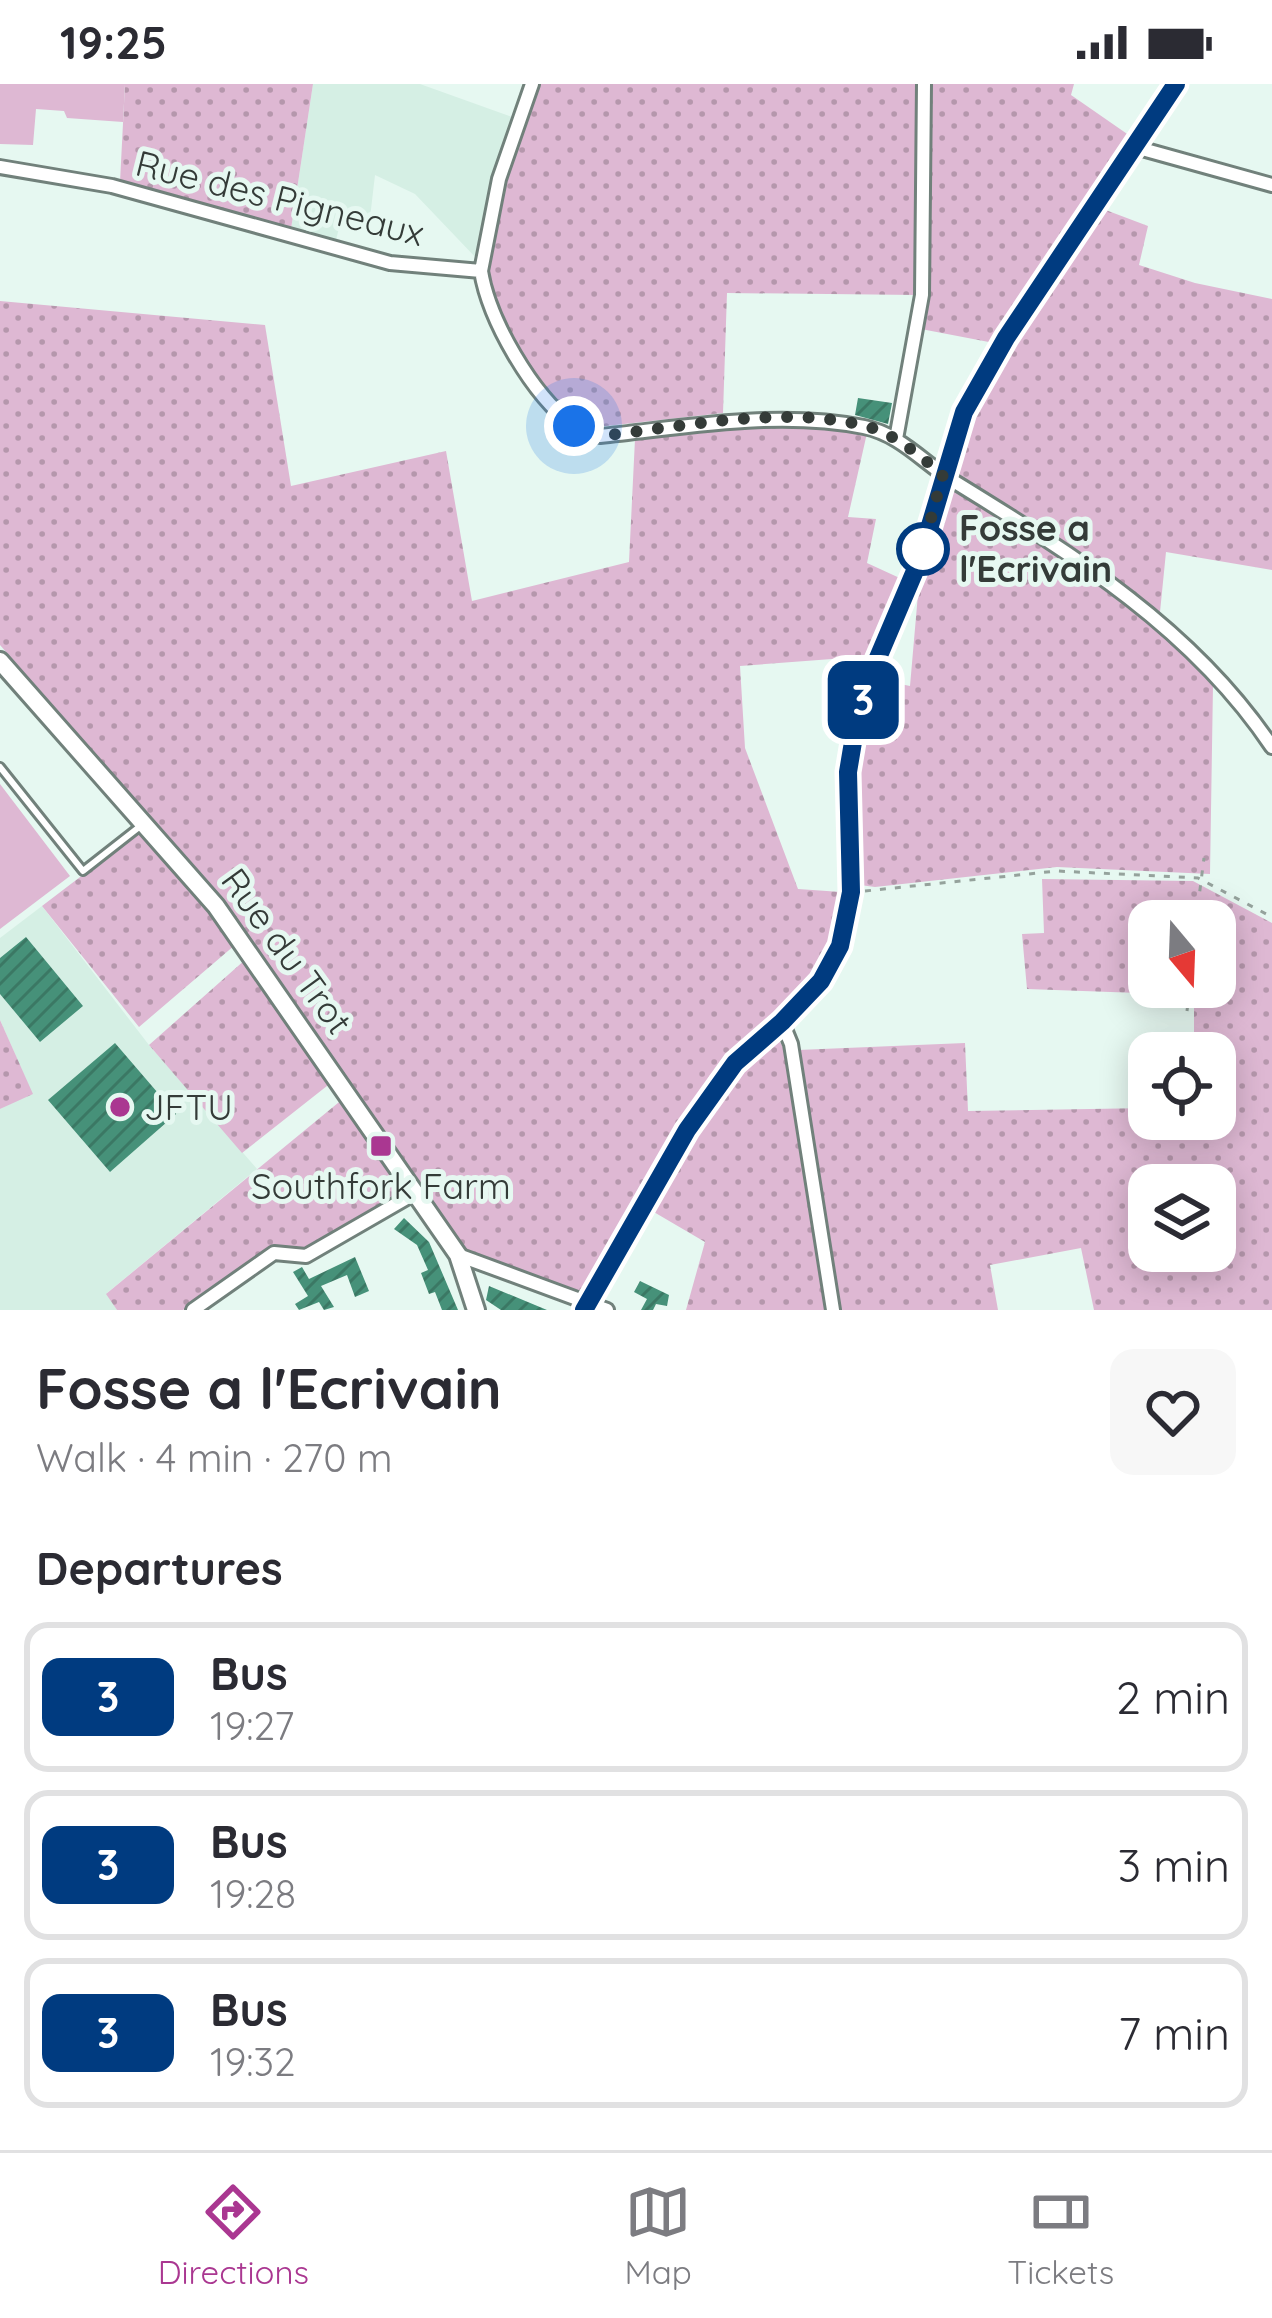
<!DOCTYPE html>
<meta charset="utf-8">
<style>
body{margin:0;font-family:Quicksand,sans-serif;background:#f7f7f7;color:#2b2b33;height:100vh;display:flex;flex-direction:column;font-size:45px;white-space:nowrap}
*{box-sizing:border-box;margin:0}
p{font-size:39px;color:#7c7c81}
.icon{flex:none;width:66px;height:66px;fill:none;stroke:currentColor;stroke-width:2;stroke-linecap:round;stroke-linejoin:round}
.map{position:relative;height:1226px;overflow:hidden}
.sheet{display:flex;flex-direction:column;background:#fff;flex:1}
.sheet>*{flex:none}
.badge{padding:0 24px;border-radius:18px;font-size:42px;line-height:78px}
.needle{width:78px;rotate:161deg}
.buttons{position:absolute;left:1128px;top:816px;display:grid;gap:24px}
.buttons a{display:grid;place-items:center;width:108px;height:108px;border-radius:24px;background:#fff;box-shadow:0 6px 30px #0003;font-size:60px}
.you{position:absolute;width:60px;height:60px;margin:-30px;border:9px solid #fff;border-radius:50%;background:#1a73e8;box-shadow:0 0 0 18px #1a73e833}
.map>.badge{position:absolute;translate:-50% -50%;box-shadow:0 0 0 6px #fff}
h2{padding:0 36px;font-size:45px;line-height:108px}
.round{display:grid;place-items:center;flex:none;width:126px;height:126px;border-radius:24px;background:#f7f7f7}
.head{display:flex;align-items:center;justify-content:space-between;height:204px;padding:0 36px}
h1{font-size:57px;font-weight:700;line-height:90px}
ul{padding:0;list-style:none}
li{display:flex;align-items:center;gap:36px;height:150px;margin:0 24px 18px;padding:0 12px;border:6px solid #e1e1e2;border-radius:24px}
li div{flex:1}
li b{display:block;font-size:45px}
li em{font-style:normal}
li .badge{min-width:132px;font-weight:700;text-align:center}
.status{display:flex;justify-content:space-between;align-items:center;height:84px;padding:0 60px;background:#fff;direction:ltr}
.status svg{height:33px;fill:currentColor}
.tab-bar{display:flex;justify-content:space-around;align-items:center;height:168px;border-top:3px solid #e1e1e2;background:#fff;font-size:33px;color:#7c7c81}
.tab-bar a{display:grid;justify-items:center;gap:6px}
.tab-bar .active{color:#aa3791}
.map>svg:first-child{display:block}
.built{fill:#d5efe4}
.grass{fill:url(#grass-dots);fill-rule:evenodd}
.garden{fill:#deb8d3}
.building{fill:url(#building-hatch)}
.lines{fill:none;stroke-linecap:round;stroke-linejoin:round}
.service-casing{stroke:#71817b;stroke-width:12}
.minor-casing{stroke:#71817b;stroke-width:18}
.secondary-casing{stroke:#71817b;stroke-width:22}
.primary-casing{stroke:#71817b;stroke-width:24}
.path{stroke:#95a29c;stroke-width:3;stroke-dasharray:6 9;stroke-linecap:butt}
.service{stroke:#fff;stroke-width:6}
.minor{stroke:#fff;stroke-width:12}
.secondary{stroke:#fff;stroke-width:16}
.primary{stroke:#fff;stroke-width:18}
.line-casing{stroke:#fff;stroke-width:27}
.line{stroke:#003b80;stroke-width:18}
.walk{stroke:#343b38;stroke-width:12;stroke-dasharray:0 21.6}
.stop-dot{fill:#fff;stroke:#003b80;stroke-width:6}
.poi-dot{fill:#aa3791;stroke:#e6f8f1;stroke-width:4.5}
.labels{text-anchor:middle;stroke-width:10;stroke-linejoin:round;paint-order:stroke}
.street-label{font-size:36px;fill:#343b38;stroke:#e6f8f1}
.stop-label{font-size:36px;font-weight:bold;fill:#343b38;stroke:#e6f8f1;text-anchor:start}
.poi-label{font-size:36px;fill:#343b38;stroke:#e6f8f1;text-anchor:start}
</style>
<div class="status"><b>19:25</b><svg viewBox="0 0 49 12"><path d="M0 12V9h3v3zM5 12V6h3v6zM10 12V3h3v9zM15 12V0h3v12zM26 1h20v11H26zM47 4h2v5h-2z"/></svg></div>
<div class="map">
<svg width="1272" height="1226" viewBox="0 0 1272 1226">
<defs>
<pattern id="grass-dots" width="8" height="8" patternUnits="userSpaceOnUse" patternTransform="scale(3)"><rect width="8" height="8" fill="#deb8d3"/><path d="M2 2h.1M6 6h.1" fill="none" stroke="#b597ac" stroke-width="1.8" stroke-linecap="round"/></pattern>
<pattern id="building-hatch" width="6" height="6" patternUnits="userSpaceOnUse" patternTransform="scale(3)"><rect width="6" height="6" fill="#469179"/><path d="M-1 1l2-2M0 6l6-6M5 7l2-2" fill="none" stroke="#3b7864"/></pattern>
</defs>
<rect width="100%" height="100%" fill="#e6f8f1"/>
<path class="built" d="M313 0H420L512 33 493 90 478 176 415 110 375 91 370 134 343 128 336 156 291 145Z
M42 822 149 961 257 1085 107 1209 117 1226H0V1025L32 1009 0 936V854Z"/>
<path class="grass" d="M125 0H313L291 145 120 98Z
M537 0H920L917 211 727 209 723 329 588 344C549 310 489 246 488 190 488 162 497 125 505 98 514 64 530 34 537 0Z
M929 0H1074L1071 11 1133 54 994 259 921 245Z
M1103 125 1148 142 1139 181 1195 199 1272 215V486L1166 468 1160 528 1030 435 950 391 973 322 1020 245Z
M0 217 265 241 291 402 446 367 472 517 629 478 635 355 790 338 867 349 848 433 876 435 867 479 904 496 872 572 740 582 745 664 798 805 841 808 826 866 808 896 710 991 582 1211 470 1170 226 821 0 561Z
M955 406 1048 460 1146 530 1213 601 1210 790 1057 783 875 803 860 801C857 729 858 664 876 595L910 602 918 510 946 410Z
M143 745 235 861 139 943 42 822Z
M1042 795 1193 797 1272 839V1226H1094L1081 1164 990 1181 998 1226H840L798 966 965 959 968 1027 1149 1024V1035H1215V969H1194V911L1027 905 1022 850 1044 849ZM1149 837H1215V903H1149ZM1149 1101H1215V1167H1149Z
M246 875 332 998 242 1069 149 961Z
M0 936 33 1010 0 1025Z
M780 958 786 968 827 1226H686L705 1158 647 1124C670 1090 743 960 780 958Z
M344 1014 406 1107 307 1169 285 1163 271 1166 183 1226H117L106 1210Z"/>
<path class="garden" d="M0 0H125L123 38 67 34 64 27 36 25 33 61 0 60Z
M0 700 70 792 0 845Z"/>
<path class="building" d="M858 314 892 319 888 340 855 331Z
M26 853 83 922 40 958 0 910V874Z
M115 959 176 1030 110 1088 48 1016Z
M404 1134 429 1158 458 1226H442L435 1208 429 1210 421 1189 428 1186 417 1161 394 1145Z
M355 1173 369 1207 355 1213 347 1191 321 1202 334 1223 324 1226 319 1218 299 1226 295 1220 308 1212 293 1188 302 1183 309 1195Z
M640 1197 669 1211 667 1222 656 1220 653 1226H641L647 1215 634 1208Z
M489 1202 547 1226H501L486 1216Z"/>
<g class="lines">
<g class="service-casing">
<path id="service" d="M0 683 83 787 143 740"/>
</g>
<g class="minor-casing">
<path id="minor" d="M1135 63 1272 101
M0 83 112 102 390 179 481 187C489 236 532 311 573 341 580 346 591 349 600 352 688 343 777 326 864 343 899 350 922 377 950 395 1070 469 1192 543 1272 663
M481 187 499 95 532 0
M896 355 922 211 924 0
M782 938 791 960 833 1226
M458 1171 607 1226
M193 1226 274 1169 306 1172 417 1108"/>
</g>
<g class="secondary-casing">
<path id="secondary" d="M0 577 216 822 458 1171 476 1226"/>
</g>
<g class="primary-casing">
<path id="primary" d="M584 1226 687 1045 735 979 782 938 821 897 840 862 851 808 848 688 855 647 866 602 920 475 964 328 1005 254 1176 0"/>
</g>
<path class="path" d="M865 807 1057 787 1198 794 1272 833
M1196 837 1204 774
M1187 927 1190 903"/>
<use href="#service" class="service"/>
<use href="#minor" class="minor"/>
<use href="#secondary" class="secondary"/>
<use href="#primary" class="primary"/>
</g>
<g class="lines">
<g class="line-casing">
<path id="line" d="M584 1226 687 1046 735 979 782 938 821 897 840 862 851 808 848 688 855 646 866 602 920 475 964 328 1006 254 1176 0"/>
</g>
<use href="#line" class="line"/>
<path class="walk" d="M574 342 599 352C684 343 789 319 872 344 899 353 920 373 943 390L920 475 923 465"/>
</g>
<circle class="stop-dot" cx="923" cy="465" r="24"/>
<g class="poi-dot">
<circle cx="120" cy="1023" r="12"/>
<rect x="369" y="1050" width="24" height="24" rx="6"/>
</g>
<g class="labels">
<g class="street-label">
<text transform="translate(280 114) rotate(14)" y="13">Rue des Pigneaux</text>
<text transform="translate(287 867) rotate(54)" y="13">Rue du Trot</text>
</g>
<g class="stop-label">
<text x="959" y="457">Fosse a<tspan x="959" dy="41">l'Ecrivain</tspan></text>
</g>
<g class="poi-label">
<text x="144" y="1036">JFTU</text>
<text x="381" y="1115" text-anchor="middle">Southfork Farm</text>
</g>
</g>
</svg>
<div class="buttons">
<a><svg class="needle" viewBox="-14 -14 28 28"><path d="M0-13l5 13h-10z" fill="#e53935"/><path d="M0 13l5-13h-10z" fill="#7c7c81"/></svg></a>
<a><svg class="icon" aria-label="locate" viewBox="0 0 24 24"><circle cx="12" cy="12" r="6"/><path d="M12 2v4M12 18v4M2 12h4M18 12h4"/></svg></a>
<a><svg class="icon" aria-label="layers" viewBox="0 0 24 24"><path d="M12 4l9 5-9 5-9-5zM3 14l9 5 9-5"/></svg></a>
</div>
<div class="you" style="left:574px;top:342px"></div>
<b class="badge" style="left:863px;top:616px;background:#003b80;color:#fff">3</b>
</div>
<section class="sheet">
<div class="head"><div><h1>Fosse a l'Ecrivain</h1><p>Walk · 4 min · 270 m</p></div><a class="round"><svg class="icon" aria-label="heart" viewBox="0 0 24 24"><path d="M12 20l-8-8c-3-5 5-10 8-4 3-6 11-1 8 4z"/></svg></a></div>
<h2>Departures</h2>
<ul>
<li><span class="badge" style="background:#003b80;color:#fff">3</span><div><b>Bus</b><p>19:27</p></div><em>2 min</em></li>
<li><span class="badge" style="background:#003b80;color:#fff">3</span><div><b>Bus</b><p>19:28</p></div><em>3 min</em></li>
<li><span class="badge" style="background:#003b80;color:#fff">3</span><div><b>Bus</b><p>19:32</p></div><em>7 min</em></li>
</ul>
</section>
<nav class="tab-bar">
<a class="active"><svg class="icon" aria-label="directions" viewBox="0 0 24 24"><path d="M12 3l9 9-9 9-9-9zM9 14v-3h6M13 9l2 2-2 2"/></svg>Directions</a>
<a><svg class="icon" aria-label="map" viewBox="0 0 24 24"><path d="M3 6l6-2 6 2 6-2v14l-6 2-6-2-6 2zM9 4v14M15 6v14"/></svg>Map</a>
<a><svg class="icon" aria-label="tickets" viewBox="0 0 24 24"><path d="M3 7h18v10H3zM15 7v10"/></svg>Tickets</a>
</nav>
